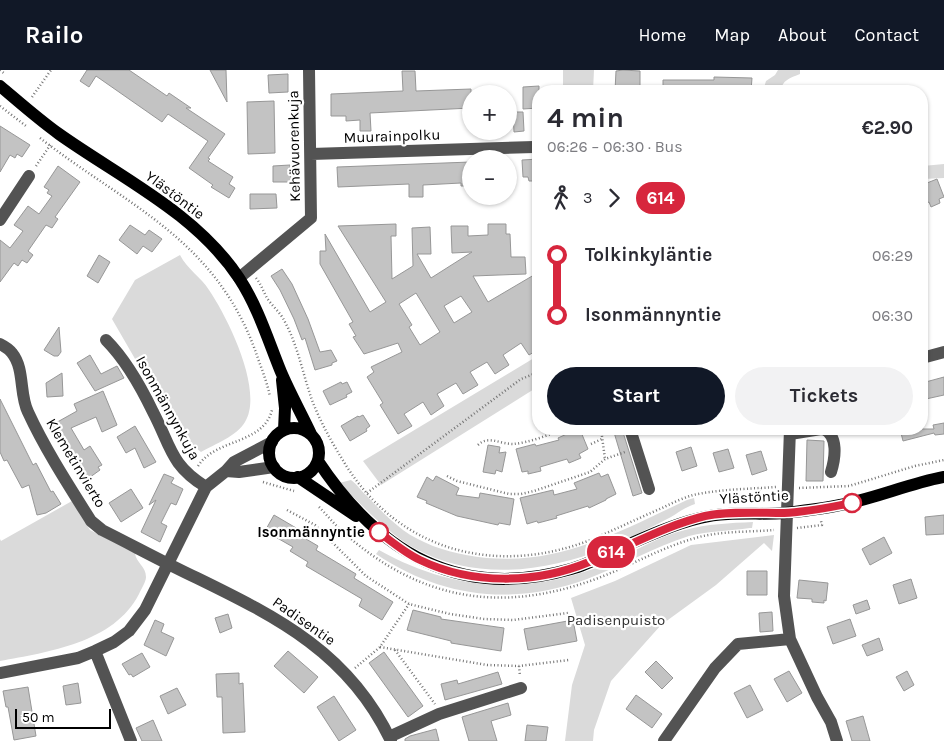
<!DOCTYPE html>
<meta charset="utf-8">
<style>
body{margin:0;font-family:Karla,sans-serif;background:#f2f2f3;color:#2b2b33;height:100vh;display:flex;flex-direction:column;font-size:19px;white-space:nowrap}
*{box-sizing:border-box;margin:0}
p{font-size:16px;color:#7c7c81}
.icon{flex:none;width:28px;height:28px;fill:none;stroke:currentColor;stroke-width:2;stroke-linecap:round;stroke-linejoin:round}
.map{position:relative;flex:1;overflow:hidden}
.side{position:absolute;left:532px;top:15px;width:396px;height:350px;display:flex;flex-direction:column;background:#fff;border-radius:20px;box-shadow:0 1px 4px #0004}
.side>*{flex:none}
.badge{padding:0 10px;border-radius:16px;font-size:18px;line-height:32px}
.tools{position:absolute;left:462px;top:15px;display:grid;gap:10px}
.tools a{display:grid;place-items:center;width:55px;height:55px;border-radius:50%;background:#fff;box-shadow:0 1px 4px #0004;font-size:25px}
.scale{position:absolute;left:15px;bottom:12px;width:96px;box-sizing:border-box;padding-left:5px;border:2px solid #000;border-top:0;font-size:14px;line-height:18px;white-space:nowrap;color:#000;-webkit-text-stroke:4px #fff;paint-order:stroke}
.map>.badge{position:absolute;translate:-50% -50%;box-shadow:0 0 0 2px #fff}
.legs{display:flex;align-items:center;gap:8px;height:55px;padding:0 15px;font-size:16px}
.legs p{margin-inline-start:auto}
.head{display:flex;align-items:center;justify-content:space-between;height:85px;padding:0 15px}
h1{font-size:28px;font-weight:700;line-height:38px}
.button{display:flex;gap:10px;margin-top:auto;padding:10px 15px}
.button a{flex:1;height:58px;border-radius:30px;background:#111827;color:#fff;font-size:20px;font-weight:700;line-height:58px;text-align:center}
.button a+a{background:#f2f2f3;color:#2b2b33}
ul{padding:0 15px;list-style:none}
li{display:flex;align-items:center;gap:18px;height:60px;font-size:19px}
li i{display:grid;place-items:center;width:8px;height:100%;margin:0 6px;background:currentColor}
li i::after{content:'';width:12px;height:12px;margin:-6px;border:4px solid;border-radius:50%;background:#fff}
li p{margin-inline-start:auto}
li:first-child i{background:linear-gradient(#0000 50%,currentColor 0)}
li:last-child i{background:linear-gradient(currentColor 50%,#0000 0)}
header{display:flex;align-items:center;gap:30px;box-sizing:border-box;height:70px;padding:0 25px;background:#111827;color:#fff}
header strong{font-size:24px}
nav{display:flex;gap:28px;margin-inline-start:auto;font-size:18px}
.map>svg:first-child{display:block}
.green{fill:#dadada}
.building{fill:#c3c3c3;stroke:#979797;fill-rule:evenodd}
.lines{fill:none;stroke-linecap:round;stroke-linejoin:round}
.path{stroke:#757575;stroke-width:2.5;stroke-dasharray:1 2.5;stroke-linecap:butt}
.minor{stroke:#535353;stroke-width:12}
.major{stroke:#000;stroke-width:12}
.line-1-casing{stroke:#fff;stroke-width:11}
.line-1{stroke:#d7263d;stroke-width:8}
.stop-1-dot{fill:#fff;stroke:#d7263d;stroke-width:2.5}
.labels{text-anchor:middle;stroke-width:4.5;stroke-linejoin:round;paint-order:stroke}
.street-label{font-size:15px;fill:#000;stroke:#fff}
.stop-label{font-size:15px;font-weight:bold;fill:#000;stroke:#fff;text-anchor:end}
.park-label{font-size:15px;fill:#313131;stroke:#fff}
</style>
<header>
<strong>Railo</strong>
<nav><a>Home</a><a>Map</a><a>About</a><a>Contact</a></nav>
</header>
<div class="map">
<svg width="944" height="671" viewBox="0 0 944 671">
<rect width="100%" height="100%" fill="#fff"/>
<path class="green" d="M563 0H594L593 21H563Z
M778 0H800V4C790 8 782 10 781 21H763L766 11 775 5Z
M944 94V108L923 109V96Z
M180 185C187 199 201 207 209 220 228 248 264 321 245 352 237 366 215 374 201 382L182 367 164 339 112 249 135 210Z
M539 285V316L381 415 363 391Z
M351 410C357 414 361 421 367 426 378 438 390 450 403 460 421 473 444 481 466 485 550 501 614 464 687 430L694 428 695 434C686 437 679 442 671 447 650 458 628 469 606 478 544 503 474 511 414 478 386 462 363 436 339 413Z
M72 431 90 460 135 483C136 493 146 496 146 507 146 512 141 519 139 524 114 573 48 582 0 591V469L1 471Z
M753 452 752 458H750C730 461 709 461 689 466 654 477 622 496 587 509 513 536 442 528 376 484L379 480C454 522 529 526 609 493 634 482 658 466 685 460 707 454 730 453 753 452Z
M774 465 772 481 764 473 716 515 661 555 611 611 594 660 593 671H565L572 615 585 575 571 528 615 511 691 475Z"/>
<path class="building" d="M87 0H129L167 26 169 23 191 38H186L225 64 208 88 210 89 208 91 233 107 229 114 235 118 229 128 211 117 213 115 189 98 208 71 168 44 162 52 96 6 89 17 80 11Z
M210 0H226L227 32Z
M623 0 640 1V21H615L616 1Z
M402 1H415L416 21 471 19V38L370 43 371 61H360V50L346 51V46H331V24L403 21Z
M288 4V22L269 23 268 5Z
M714 7 752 8 751 21H663V10H714Z
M539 16V37L538 38 523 39V17Z
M274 31 275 83 248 84 247 32Z
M513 42H523L524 61 514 62Z
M0 56 30 75 22 87 17 84 15 88 10 85 0 102Z
M539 89V111H529L528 107H523L522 90Z
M471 92V116H461V113L423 115V127H409V114L338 117 337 97Z
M290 95 291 112H273V96Z
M58 96 80 112 55 147 58 149 52 158 46 155 28 181 33 185 27 193 22 190 18 196 14 193 0 212V170L10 178 23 161 14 155 28 136 39 144 52 126 47 123 49 120 44 117Z
M937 109 944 127 939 129 940 133 931 137 929 132 922 135V115Z
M250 124H276L277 138 250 139Z
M396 154V166H391L392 209 413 196 412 158 430 157 431 184H417L431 208 472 182 452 183 451 156H468V166L488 165V154H506V164H510L511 187H525L526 204 473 206 488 232 539 202V261L534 264 539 271V279L529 285 521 273 503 285 509 295 495 304 487 292 470 302 478 315 463 324 456 313 437 324 444 336 431 345 423 332 404 344 412 356 398 364 380 335 383 333 367 307 374 302 371 297 402 282 398 273 364 284 353 267 356 266 349 254 353 252 320 194V181H326L325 164 370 242 386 232 338 156ZM416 223 440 262 420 275 409 257 412 255 399 234ZM461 226 472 242 454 253 444 236Z
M130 155 145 165 149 160 162 169 152 182 143 176 137 184 119 170Z
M99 185 110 192 98 213 87 206Z
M282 199 292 214 308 249 320 282 331 280 337 291 332 293V295L315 300 305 268 302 270 294 249 280 220 271 206Z
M59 257 61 282 58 286H54L44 280Z
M90 285 101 304 117 296 124 308 95 321 77 293Z
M62 303 63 326 47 327 46 313Z
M944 307V325L926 329 922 313Z
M341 312 342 314 347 312 352 322 346 325 347 327 330 335 323 321Z
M103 321 117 355 102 362 96 347 71 358 84 380 90 376 102 395 98 397 100 400 86 410 52 355 77 341 74 334Z
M0 329 33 395 36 393 51 422 53 421 61 434 46 443 37 445 29 415 22 418 7 390 4 391 0 382Z
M363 345 370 356 366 359 367 361 350 371 341 356 358 346 359 347Z
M944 353V364L935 365 934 363 903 371 900 359H934L933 355Z
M135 356 156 392 144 398 135 378 126 383 117 367Z
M613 359H622L642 423 633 426Z
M571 362V364L577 362 578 363 581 362 588 379 579 384 581 388 569 393 567 389 540 397 541 401 528 404V401L522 402 516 379 535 374 536 376 559 370 558 368Z
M807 370 824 371 823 411H806Z
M488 375 500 377 499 383 506 382 502 402 496 400 495 404 483 402Z
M691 377 697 396 682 401 676 382Z
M728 379 734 398 719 402 713 383Z
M761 381 767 400 752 405 746 385Z
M599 403 601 407 608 404 616 424 606 429V430L589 438 588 436 556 446 557 448 538 453 537 451 527 454 520 428 553 420 554 425 577 419 574 413Z
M164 404 174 408 171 413 183 419 176 435 171 433 161 453 167 456 160 472 141 462 156 430 149 435Z
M436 406 459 418 456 425 479 428 480 423 514 429 510 455 499 453 498 455 457 446 426 433 427 431 417 427 427 407 433 411Z
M131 419 143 438 121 452 109 433Z
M274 445 303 462 301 466 318 476 316 480 356 504 354 508 393 532 382 550 359 536 362 529 306 496 308 492 290 481 293 477 265 461Z
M944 445V464L926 465 925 447Z
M884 467 892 483 870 495 862 479Z
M747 501H767V525H747Z
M911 509 917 528 899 534 893 515Z
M799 510 828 513 826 531 824 530V533L812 532V529L797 528Z
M867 530 870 539 856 544 853 535Z
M413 540 441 547V549L504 558 501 581 451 573V571L407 560Z
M772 542 773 561 760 562 759 543Z
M228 544 232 558 220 563 215 548Z
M850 549 856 566 833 574 827 557Z
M155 550 164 554 161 562 174 568 166 586 144 575Z
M573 550 577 571 528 580 524 559Z
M879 568 883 580 867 586 862 575Z
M288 581 318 607 304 623 274 596Z
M384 582 423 636 408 647 369 593Z
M142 583 150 597 133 607 131 604 129 605 122 594Z
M656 591 673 608 662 619 645 602Z
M789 601 802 623 787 632 774 609Z
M907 601 914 615 904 621 896 607Z
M498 602 502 614 445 630 441 614 457 610 458 614Z
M239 603V614L243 613 245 662 223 663 222 627H217L216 604Z
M78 613 81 633 66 635 63 616Z
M750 615 763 640 747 648 734 623Z
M28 617 36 666 14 670 8 637H6L3 621Z
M177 618 186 635 168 644 160 626Z
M636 625 662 644 652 658 626 639Z
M334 626 356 660 339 671 317 637Z
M508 633 511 645 491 651 497 671H469L462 647Z
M863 646 870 671H852L846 651Z
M153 650 162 671H142L136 658Z
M527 655 548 657 546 671H525Z
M436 659 439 671H405V669L410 666Z"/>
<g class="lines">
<path class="path" d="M0 0 5 4
M32 27 51 0
M0 36 26 56
M40 68C126 135 214 168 255 280 260 295 267 311 270 327
M36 96 51 74
M256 208C261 214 263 221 267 228 272 236 281 243 285 252 298 276 303 305 312 330 321 354 334 376 347 397 403 484 500 506 593 469 616 459 639 448 662 438 672 433 683 428 693 425 721 419 749 419 776 417
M601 359 605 389
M591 374 602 369
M478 375C488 365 500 374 513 374 528 373 549 365 563 359
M198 396C216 368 263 375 272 340
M447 406 457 411 509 424H521L534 421 590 402 605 389 625 382
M263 412 294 421
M799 418 849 416 915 396 944 390
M367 423 521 309 539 302
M759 432 760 418
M319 437C327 445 334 454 343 462 418 529 498 544 593 510 629 497 661 477 699 467 723 461 750 462 774 460
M287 440 315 455 366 506 409 534 450 544 484 549 513 550 568 543
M797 458 822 455 821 451
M380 577 487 595 519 596 569 590
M395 580 435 634
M519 596 520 606
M355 598 380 577 409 534"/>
<path class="minor" d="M311 84 534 77
M0 150 29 106
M239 208 311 148 309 0
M106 270C126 290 141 317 153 342 171 376 170 395 206 417
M0 274C4 276 9 279 12 283 25 299 19 324 28 342 45 379 69 416 91 451L102 460C134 476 165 493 197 508 279 548 350 584 391 671
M922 288 944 282
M630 359 649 419
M790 359 784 526 790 569 817 627 831 652 837 671
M823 359C839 365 835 389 831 402
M790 364 821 359
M226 401 239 402 274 397
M95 581 131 671
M0 603 78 588 95 581 114 572 129 561 145 540 206 417 226 401 234 392 272 372
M389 667 439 644 521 618
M664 671 715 598 738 574 790 569"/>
<path class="major" d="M0 16C19 32 38 49 59 64 121 108 196 143 239 208 258 237 268 270 281 302 290 323 301 343 311 364
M282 310 285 338 284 360
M269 383a25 25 0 1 1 50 0a25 25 0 1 1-50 0Z
M318 391C379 483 459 531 571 499 586 495 601 487 616 480 643 468 671 455 700 448 728 441 758 445 786 443 802 441 819 439 835 436 872 430 907 414 944 407
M298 407 356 446"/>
</g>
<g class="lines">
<g class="line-1-casing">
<path id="line-1" d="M379 462C392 472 405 483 420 490 472 515 536 514 589 492 628 477 664 456 705 446 730 441 758 443 784 443 807 442 830 437 852 433"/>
</g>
<use href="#line-1" class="line-1"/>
</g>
<g class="stop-1-dot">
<circle cx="852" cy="433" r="9"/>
<circle cx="379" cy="462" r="9"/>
</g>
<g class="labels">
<g class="street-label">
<text transform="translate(392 66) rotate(-2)" y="5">Muurainpolku</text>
<text transform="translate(294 76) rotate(-91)" y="5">Kehävuorenkuja</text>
<text transform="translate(175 125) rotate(37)" y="5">Ylästöntie</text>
<text transform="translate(168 338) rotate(61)" y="5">Isonmännynkuja</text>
<text transform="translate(76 393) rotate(59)" y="5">Klemetinvierto</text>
<text transform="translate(754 427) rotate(-3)" y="5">Ylästöntie</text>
<text transform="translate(304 551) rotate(35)" y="5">Padisentie</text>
</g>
<g class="stop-label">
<text x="365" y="467">Isonmännyntie</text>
</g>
<g class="park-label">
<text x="616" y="555">Padisenpuisto</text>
</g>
</g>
</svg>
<div class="tools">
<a>+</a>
<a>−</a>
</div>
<div class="scale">50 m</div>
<b class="badge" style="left:611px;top:482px;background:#d7263d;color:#fff">614</b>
<section class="side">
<div class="head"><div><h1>4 min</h1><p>06:26 – 06:30 · Bus</p></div><b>€2.90</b></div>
<div class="legs"><svg class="icon" aria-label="walk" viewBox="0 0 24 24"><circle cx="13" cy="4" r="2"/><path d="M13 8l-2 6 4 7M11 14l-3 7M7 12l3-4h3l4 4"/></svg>3<svg class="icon" aria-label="forward" viewBox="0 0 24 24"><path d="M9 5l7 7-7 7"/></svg><b class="badge" style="background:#d7263d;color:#fff">614</b></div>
<ul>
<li><i style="color:#d7263d"></i><b>Tolkinkyläntie</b><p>06:29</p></li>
<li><i style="color:#d7263d"></i><b>Isonmännyntie</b><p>06:30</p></li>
</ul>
<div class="button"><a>Start</a><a>Tickets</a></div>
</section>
</div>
